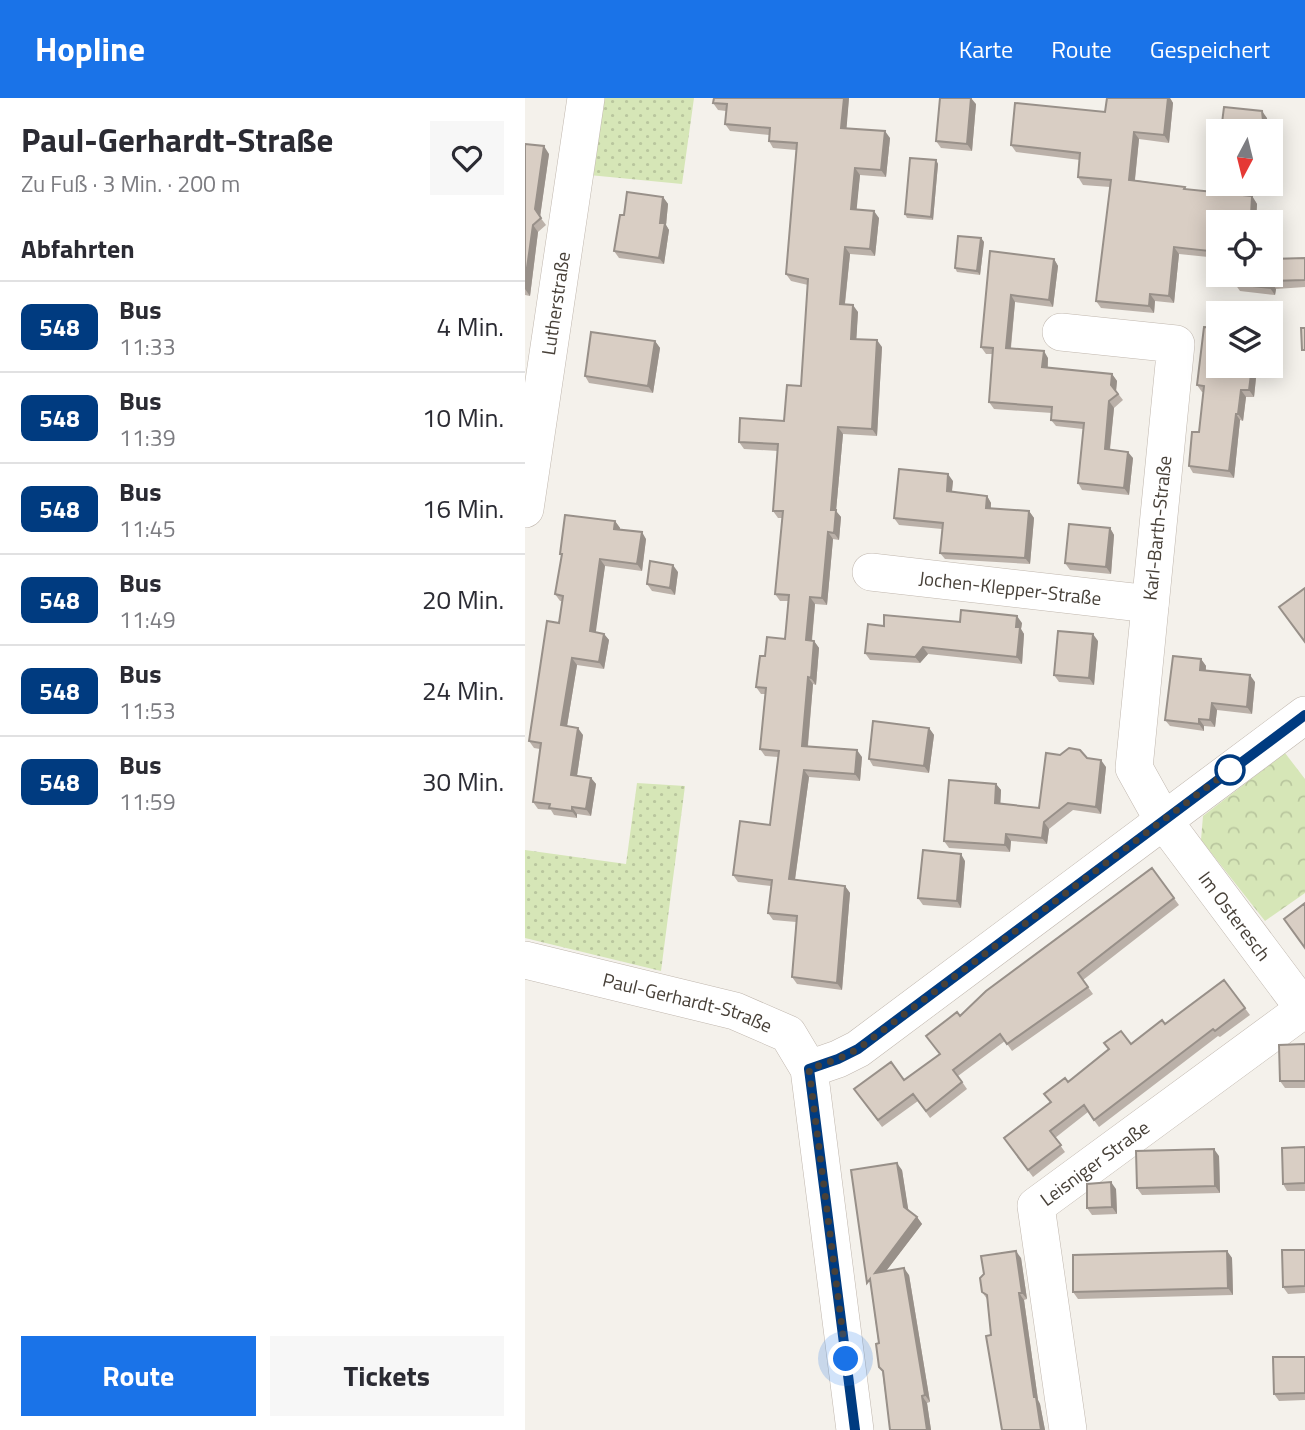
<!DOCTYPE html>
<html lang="de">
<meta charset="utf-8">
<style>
body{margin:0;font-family:"Titillium Web",sans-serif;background:#f7f7f7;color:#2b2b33;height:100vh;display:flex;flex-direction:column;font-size:26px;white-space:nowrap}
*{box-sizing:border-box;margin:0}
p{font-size:23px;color:#7c7c81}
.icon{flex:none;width:38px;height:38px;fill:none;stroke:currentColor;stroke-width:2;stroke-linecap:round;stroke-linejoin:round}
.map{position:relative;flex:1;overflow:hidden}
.details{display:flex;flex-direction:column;background:#fff;width:525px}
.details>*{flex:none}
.badge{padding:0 14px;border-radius:10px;font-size:24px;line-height:46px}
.needle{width:46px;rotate:187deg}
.tools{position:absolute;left:681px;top:21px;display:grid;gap:14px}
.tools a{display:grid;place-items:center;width:77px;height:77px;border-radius:0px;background:#fff;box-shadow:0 4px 18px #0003;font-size:35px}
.you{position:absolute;width:35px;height:35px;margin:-18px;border:5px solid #fff;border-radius:50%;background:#1a73e8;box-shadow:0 0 0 10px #1a73e833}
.map>.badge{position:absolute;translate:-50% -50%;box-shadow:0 0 0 4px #fff}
h2{padding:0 21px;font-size:26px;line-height:63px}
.round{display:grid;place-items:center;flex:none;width:74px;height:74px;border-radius:0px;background:#f7f7f7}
.headline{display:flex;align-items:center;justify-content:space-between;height:119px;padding:0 21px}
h1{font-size:33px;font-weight:700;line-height:52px}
.action{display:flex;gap:14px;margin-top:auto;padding:14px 21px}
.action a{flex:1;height:80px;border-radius:0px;background:#1a73e8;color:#fff;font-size:28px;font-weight:700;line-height:80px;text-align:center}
.action a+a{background:#f7f7f7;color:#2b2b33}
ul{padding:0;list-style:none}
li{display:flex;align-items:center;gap:21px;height:91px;padding:0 21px;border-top:2px solid #e1e1e2}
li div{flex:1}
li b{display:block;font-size:26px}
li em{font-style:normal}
li .badge{min-width:77px;font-weight:700;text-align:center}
header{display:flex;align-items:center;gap:42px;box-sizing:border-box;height:98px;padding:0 35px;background:#1a73e8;color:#fff}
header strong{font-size:33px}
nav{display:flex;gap:38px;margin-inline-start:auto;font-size:24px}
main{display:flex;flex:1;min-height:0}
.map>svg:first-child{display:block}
.grass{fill:url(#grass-dots)}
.forest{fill:url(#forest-crowns)}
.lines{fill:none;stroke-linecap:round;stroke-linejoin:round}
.minor-casing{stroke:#c0b7ae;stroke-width:38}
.minor{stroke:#fff;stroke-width:37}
.wall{fill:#bbb1a9}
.shaded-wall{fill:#989089}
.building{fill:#d9cec4;stroke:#989089;stroke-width:2}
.line-casing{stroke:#fff;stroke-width:16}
.line{stroke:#003b80;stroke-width:10}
.walk{stroke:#484139;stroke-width:7;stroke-dasharray:0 12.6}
.stop-dot{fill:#fff;stroke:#003b80;stroke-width:3.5}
.labels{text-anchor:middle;stroke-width:7;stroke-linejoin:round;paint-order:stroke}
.street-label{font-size:19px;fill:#484139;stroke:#fff}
</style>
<header>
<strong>Hopline</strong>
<nav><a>Karte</a><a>Route</a><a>Gespeichert</a></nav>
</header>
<main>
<section class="details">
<div class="headline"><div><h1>Paul-Gerhardt-Straße</h1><p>Zu Fuß · 3 Min. · 200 m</p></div><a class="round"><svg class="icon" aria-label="heart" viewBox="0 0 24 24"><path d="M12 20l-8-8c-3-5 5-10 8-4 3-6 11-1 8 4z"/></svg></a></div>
<h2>Abfahrten</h2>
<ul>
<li><span class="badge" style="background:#003b80;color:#fff">548</span><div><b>Bus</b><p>11:33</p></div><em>4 Min.</em></li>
<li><span class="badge" style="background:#003b80;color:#fff">548</span><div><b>Bus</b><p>11:39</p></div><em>10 Min.</em></li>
<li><span class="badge" style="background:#003b80;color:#fff">548</span><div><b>Bus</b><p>11:45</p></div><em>16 Min.</em></li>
<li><span class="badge" style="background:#003b80;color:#fff">548</span><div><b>Bus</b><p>11:49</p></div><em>20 Min.</em></li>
<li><span class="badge" style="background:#003b80;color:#fff">548</span><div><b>Bus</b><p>11:53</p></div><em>24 Min.</em></li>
<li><span class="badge" style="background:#003b80;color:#fff">548</span><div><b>Bus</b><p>11:59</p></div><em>30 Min.</em></li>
</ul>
<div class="action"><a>Route</a><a>Tickets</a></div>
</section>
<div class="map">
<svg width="780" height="1332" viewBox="0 0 780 1332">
<defs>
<pattern id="grass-dots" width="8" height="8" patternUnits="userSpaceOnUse" patternTransform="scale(1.75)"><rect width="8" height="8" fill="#d6e6b7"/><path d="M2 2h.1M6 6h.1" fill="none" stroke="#b9c69e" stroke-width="1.8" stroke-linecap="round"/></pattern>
<pattern id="forest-crowns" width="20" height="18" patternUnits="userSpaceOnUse" patternTransform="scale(1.75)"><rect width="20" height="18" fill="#d6e6b7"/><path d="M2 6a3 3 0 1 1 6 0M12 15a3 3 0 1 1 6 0" fill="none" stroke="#b9c69e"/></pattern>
</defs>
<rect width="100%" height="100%" fill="#f4f1eb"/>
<path class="grass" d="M75 0H169L157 86 64 77Z
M112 685 160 688 136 873 0 840V752L101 766Z"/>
<path class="forest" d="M760 655 780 681V795L740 823 676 742 678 718Z"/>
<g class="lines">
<g class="minor-casing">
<g id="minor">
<path id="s1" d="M536 234 651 246 609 670 638 722 780 912"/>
<path id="s2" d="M0 411 61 0"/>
<path id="s3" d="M346 474 625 506"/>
<path id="s4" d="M0 862 210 913 263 936 284 971 330 1332"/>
<path d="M284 971 313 961 333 951 780 617"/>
<path id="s5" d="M543 1332 511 1108 778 912"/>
</g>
</g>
<use href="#minor" class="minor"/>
</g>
<path class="wall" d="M189 0H324L321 30 365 40 361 79 335 77 331 111 354 120 350 158 325 156 320 206 333 214 331 241 357 249 352 338 318 336 311 413 316 419 314 442 308 441 302 507 290 506 287 543H289L294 550 291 587 288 586 283 648 337 659 335 683 284 679 270 782 320 788 325 795 317 892 272 886 267 879 271 824 248 822 243 815 246 788 213 784 208 777 245 727 253 659 240 658 235 651 240 596H236L231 589 240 558 260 541 263 503H255L250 496 257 420H253L248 413 253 353 219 351 214 344 259 323 276 288 283 187 266 183 261 176 271 52 248 50 244 43V37L205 33 200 26 201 13 193 12 188 5Z
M582 0H645L648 5 644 45 614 41 610 82 660 89 661 91 727 98 732 106 731 118 744 120 749 127 746 159V124H693V160L654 156 649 205 630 203 629 215 576 210 571 203 585 89 558 87 553 79 555 62 491 54 486 47 580 14Z
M451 6 447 53 416 50 411 43Z
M0 46 24 56 15 119 21 127 13 134 5 198 0 197Z
M411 62 413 66 408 122 382 120 380 116Z
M138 99 143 106 141 127 144 132 139 166 94 160 89 153 99 117Z
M456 140 459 144 455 177 432 174 430 170Z
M465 153 529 161 533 168 528 209 490 204 486 250 523 260V270L587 276 592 283 591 293 598 302 589 310 585 352 608 360 604 397 557 392 553 385 558 331 531 328 526 322 527 315 469 311 464 304 468 256H461L456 249Z
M780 160V189L751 191 750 197 715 193 710 186Z
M130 243 135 250 128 295 64 285 60 278Z
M693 268 732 270 729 299H721L718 323 715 322 709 380 668 375 664 368 674 334 679 294H677L672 287Z
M428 383 427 394 462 398 466 405V410L504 413 509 420 505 466 420 461 415 455 417 431 374 427 369 420Z
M90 423 95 430 94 431 121 441 117 473 80 468 70 534 79 536 84 542 79 571 52 567 42 628 58 637 52 678 66 680 71 686 66 718 52 716V720L29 717 26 712 13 711 8 704 15 651 9 650 4 643 34 525 37 503H35L30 496 37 459 35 456Z
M585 430 589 437 586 476 545 472 540 465Z
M153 474 150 497 127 493 122 486Z
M435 524 497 525 496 531 499 536 497 566 403 556 395 565 345 562 340 555 359 528Z
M573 543 569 587 534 584 529 577Z
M676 561 681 568V573L730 584 727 616 692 612 690 629 679 628V633L645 628 640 622Z
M404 630 409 637 404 675 348 668 344 661Z
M562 660 581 669 576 716 548 712 524 731 522 746 486 743 485 754 424 750 419 743 471 686 476 692 475 706 514 710Z
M440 763 436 810 398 807 393 800Z
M627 770 654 807 558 882 568 896 487 953 480 943 433 978 442 991 405 1020 393 1003 357 1029 329 991 379 982 415 957 435 918Z
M699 882 725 917 695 939 693 938 574 1029 563 1014 530 1040 540 1054 508 1079 479 1040 526 1005 543 984 640 926Z
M780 946V990H760L755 983Z
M780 1049V1093H762L758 1086Z
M694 1058 695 1095 617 1097 612 1090Z
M377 1072 383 1112 392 1119 397 1126 361 1173 384 1177 405 1304 402 1305 406 1332H365L346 1190Z
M591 1091 592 1116 567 1117 562 1110Z
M780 1152V1195L763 1196 758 1189Z
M702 1153 707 1160 708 1197 553 1201 548 1194Z
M496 1160 502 1201 499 1202 513 1302 515 1306 520 1332H477L462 1201 457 1194Z
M780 1259V1302L754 1303 749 1296Z"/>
<path class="shaded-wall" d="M319 0H324L321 37 316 30Z
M446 0 451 6 447 53 442 46Z
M643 0H645L648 5 644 45 639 37Z
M737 13 742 20 743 33H739Z
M360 33 365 40 361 79 356 72Z
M609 34 614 41 609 89 604 82Z
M19 48 24 56 15 119 10 111Z
M411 62 413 66 408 122 406 119Z
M330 70 335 77 331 118 326 111Z
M727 98 732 106 731 124 726 118Z
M138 99 143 106 141 127 144 132 139 166 134 160 135 125Z
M349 113 354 120 350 158 345 151Z
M744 120 749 127 746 159V124H743Z
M8 127 13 134 5 198 0 191V184Z
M456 140 459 144 455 177 452 173Z
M320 149 325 156 319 213 315 206Z
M649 149 654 156 649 205 644 198Z
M529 161 533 168 528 209 524 202Z
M746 183 751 191 750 197 745 190Z
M625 196 630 203 629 215 624 208Z
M486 197 490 204 485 256 481 250Z
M328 207 333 214 331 248 326 241Z
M352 242 357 249 352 338 347 331Z
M130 243 135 250 128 295 123 288Z
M519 253 523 260 522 276 517 269Z
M727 268H730L732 270 729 299 724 292Z
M587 276 592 283 591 293 586 287Z
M716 292 721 299 718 323 713 316Z
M584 303 589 310 584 358 580 351Z
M711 316 715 322 709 380 704 373Z
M313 329 318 336 311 413 316 419 314 442 309 435 306 412Z
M603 354 608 360 604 397 599 390Z
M423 376 428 383 426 400 422 393Z
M462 398 466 405 465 417 461 410Z
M504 413 509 420 505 466 500 460Z
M90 423 95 430 94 438 89 431Z
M585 430 589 437 586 476 581 469Z
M117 434 121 441 117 473 112 466Z
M303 434 308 441 302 507 297 500Z
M75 461 80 468 70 540 65 533Z
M148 467 153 474 150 497 145 490Z
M285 499 290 506 286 549 281 542Z
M492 518 497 525 496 531 499 536 497 566 492 559 491 529Z
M79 536 84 542 79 571 74 564Z
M568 536 573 543 569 587 564 580Z
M289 543 294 550 291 587 286 580Z
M398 549 403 556 395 565 390 559Z
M47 560 52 567 41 634 36 627Z
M676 561 681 568 680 579 675 572Z
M725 577 730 584 727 616 722 609Z
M283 579 288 586 282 655 277 648Z
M687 605 692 612 690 629 685 622Z
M674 621 679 628V633L674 626Z
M53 630 58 637 51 684 46 677Z
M404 630 409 637 404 675 399 668Z
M332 652 337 659 335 683 330 676Z
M576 662 581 669 576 716 571 709Z
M279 672 284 679 269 788 264 781Z
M66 680 71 686 66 718 61 711Z
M471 686 476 692 475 712 470 705Z
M47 709 52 716V720L47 713Z
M519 724 524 731 522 746 517 740Z
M481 736 486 743 485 754 480 747Z
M436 756 440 763 436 810 432 803Z
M320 788 325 795 317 892 312 885Z
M689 1051 694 1058 695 1095 690 1088Z
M372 1065 377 1072 384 1116 379 1109Z
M586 1084 591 1091 592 1116 587 1109Z
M392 1119 397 1126 355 1181 350 1175Z
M491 1153 496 1160 502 1201 497 1195Z
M702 1153 707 1160 708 1197 703 1190Z
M379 1170 384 1177 405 1304 400 1297Z
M494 1195 499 1202 513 1302 515 1306 520 1332H516L509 1299Z
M397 1298 402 1305 406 1332H402Z"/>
<path class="building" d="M189 0H319L316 30 360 33 356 72 330 70 326 111 349 113 345 151 320 149 315 206 328 207 326 241 352 242 347 331 313 329 306 412H311L309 435 303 434 297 500 285 499 281 542 289 543 286 580 283 579 277 648 332 652 330 676 279 672 264 781 320 788 312 885 267 879 272 818 243 815 247 782 208 777 215 723 245 727 254 653 235 651 241 590 231 589 235 558H240L242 539 260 541 264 497 250 496 258 413H248L253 346 214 344 215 320 259 323 262 287 276 288 283 181 261 176 272 45 244 43 245 30 200 26 202 6 188 5Z
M415 0H446L442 46 411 43Z
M582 0H643L639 37 609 34 604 82 660 89 659 91 727 98 726 118 744 120 743 124H693V154L649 149 644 198 625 196 624 208 571 203 586 82 553 79 555 55 486 47 490 5 580 14Z
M699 9 737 13 739 33H696Z
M0 46 19 48 10 111 16 120 8 127 0 184Z
M385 60 411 62 406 119 380 116Z
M102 94 138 99 135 125H140L134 160 89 153 95 117H99Z
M433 138 456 140 452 173 430 170Z
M465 153 529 161 524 202 486 197 481 250 519 253 517 269 587 276 586 287 593 296 584 303 580 351 603 354 599 390 553 385 559 325 526 322 527 309 464 304 468 250 456 249Z
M780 160V182L746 183 745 190 710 186 711 177H746V161Z
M679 229 693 230V268H727L724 292H716L713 316H711L704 373 664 368 667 334H674L679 288 672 287Z
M776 230H780V252H777Z
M66 234 130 243 123 288 60 278Z
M374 371 423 376 422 393 462 398 461 410 504 413 500 460 415 455 418 425 369 420Z
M40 417 90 423 89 431 117 434 112 466 75 461 65 533 79 536 74 564 47 560 36 627 53 630 46 677 66 680 61 711 47 709V713L24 710 25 706 8 704 16 645 4 643 22 523 34 525 38 498 30 496 37 456H35Z
M544 426 585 430 581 469 540 465Z
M125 463 148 467 145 490 122 486Z
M780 490V544L754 509Z
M436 512 492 518 491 529H495L492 559 398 549 390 559 340 555 343 526 359 528V517L435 524Z
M533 533 568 536 564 580 529 577Z
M648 558 676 561 675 572 725 577 722 609 687 605 685 622 674 621V626L640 622Z
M348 623 404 630 399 668 344 661Z
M544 650 555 652 562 660 576 662 571 709 543 705 519 724 517 740 481 736 480 747 419 743 424 682 471 686 470 705 514 710 521 655 535 657Z
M398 752 436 756 432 803 393 800Z
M627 770 649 800 553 875 563 889 482 946 475 936 428 972 437 984 401 1013 388 996 353 1022 329 991 366 964 379 982 415 956 401 938 432 914 435 918 461 893Z
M780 805V850L759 821Z
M699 882 720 910 690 933 688 931 569 1022 559 1007 525 1033 536 1047 503 1072 479 1040 526 1004 519 996 540 980 543 984 584 951 579 945 596 933 606 946 637 922 640 926Z
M780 946V983H755L754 947Z
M780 1049V1085L758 1086 757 1050Z
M689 1051 690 1088 612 1090 611 1053Z
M372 1065 379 1109 392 1119 350 1175 379 1170 400 1297 397 1298 402 1332H365L358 1273 354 1269 351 1246 354 1245 345 1181 342 1185 326 1072Z
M586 1084 587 1109 562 1110V1086Z
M757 1152H780V1188L758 1189Z
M491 1153 497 1195H494L509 1299H511L516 1332H477L461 1238 466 1237 462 1197 457 1194 455 1180 459 1176 456 1158Z
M702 1153 703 1190 548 1194V1157Z
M748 1259H780V1295L749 1296Z"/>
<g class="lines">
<g class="line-casing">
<path id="line" d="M330 1332 284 971 313 961 333 951 780 617"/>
</g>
<use href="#line" class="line"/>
<path class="walk" d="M321 1261 284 971 313 961 333 951 705 672"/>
</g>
<circle class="stop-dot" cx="705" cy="672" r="14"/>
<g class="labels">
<g class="street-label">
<text dy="7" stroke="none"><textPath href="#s2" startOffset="208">Lutherstraße</textPath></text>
<text transform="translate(632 430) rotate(-84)" y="7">Karl-Barth-Straße</text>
<text dy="7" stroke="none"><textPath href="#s3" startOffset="140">Jochen-Klepper-Straße</textPath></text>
<text dy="7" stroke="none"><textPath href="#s1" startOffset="721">Im Osteresch</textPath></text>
<text dy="7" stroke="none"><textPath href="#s4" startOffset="168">Paul-Gerhardt-Straße</textPath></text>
<text dy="7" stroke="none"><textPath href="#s5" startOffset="299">Leisniger Straße</textPath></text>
</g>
</g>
</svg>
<div class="tools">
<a><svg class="needle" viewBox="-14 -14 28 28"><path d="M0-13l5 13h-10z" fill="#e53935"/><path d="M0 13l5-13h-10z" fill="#7c7c81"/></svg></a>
<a><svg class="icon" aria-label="locate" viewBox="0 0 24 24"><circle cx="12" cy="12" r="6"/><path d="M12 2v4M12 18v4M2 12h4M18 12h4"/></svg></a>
<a><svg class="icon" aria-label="layers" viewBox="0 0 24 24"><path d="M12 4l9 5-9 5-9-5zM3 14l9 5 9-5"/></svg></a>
</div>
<div class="you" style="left:321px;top:1261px"></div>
</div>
</main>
